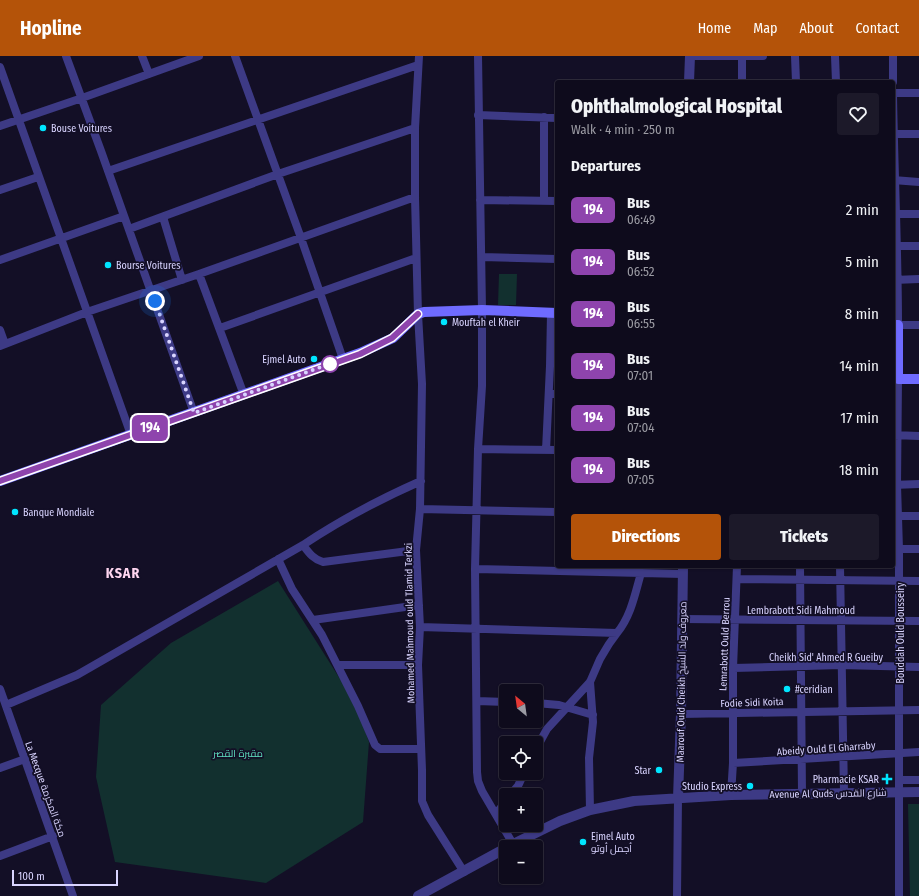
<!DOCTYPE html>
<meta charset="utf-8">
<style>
body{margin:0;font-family:"Fira Sans Condensed",Cairo,sans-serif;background:#1c1929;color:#f1f3f6;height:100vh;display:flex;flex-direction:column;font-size:15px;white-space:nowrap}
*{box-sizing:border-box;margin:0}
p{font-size:13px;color:#9b9ba3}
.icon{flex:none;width:22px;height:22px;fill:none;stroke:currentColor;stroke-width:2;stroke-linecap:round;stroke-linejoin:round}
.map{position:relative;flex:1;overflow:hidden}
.sheet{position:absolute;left:555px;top:24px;width:340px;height:488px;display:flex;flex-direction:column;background:#0e0b1c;border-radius:4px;box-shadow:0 1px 3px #0004,0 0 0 1px #2e2b3b}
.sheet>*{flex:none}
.badge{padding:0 8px;border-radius:6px;font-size:14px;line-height:26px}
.needle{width:26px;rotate:331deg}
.tools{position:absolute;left:499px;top:628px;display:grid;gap:8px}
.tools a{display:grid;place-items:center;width:44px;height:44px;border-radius:4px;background:#0e0b1c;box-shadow:0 1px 3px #0004,0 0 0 1px #2e2b3b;font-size:20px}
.scale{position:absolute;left:12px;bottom:10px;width:106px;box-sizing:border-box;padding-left:4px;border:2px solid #d9d4ff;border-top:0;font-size:11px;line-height:14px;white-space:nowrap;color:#d9d4ff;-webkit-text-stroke:3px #130f26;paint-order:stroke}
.you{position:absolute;width:20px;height:20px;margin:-10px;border:3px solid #fff;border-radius:50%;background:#1a73e8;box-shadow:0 0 0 6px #1a73e833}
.map>.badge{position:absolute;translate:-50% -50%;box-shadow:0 0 0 2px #fff}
h2{padding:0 16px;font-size:15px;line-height:36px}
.round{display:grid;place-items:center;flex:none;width:42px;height:42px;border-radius:4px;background:#1c1929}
.overview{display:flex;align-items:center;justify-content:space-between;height:68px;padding:0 16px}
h1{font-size:19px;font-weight:800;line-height:30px}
.button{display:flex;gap:8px;margin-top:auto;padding:8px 16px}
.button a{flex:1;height:46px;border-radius:4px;background:#b45309;color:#fff;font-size:16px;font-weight:800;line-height:46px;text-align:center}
.button a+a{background:#1c1929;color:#f1f3f6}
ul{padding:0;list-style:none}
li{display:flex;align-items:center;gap:12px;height:52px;padding:0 16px}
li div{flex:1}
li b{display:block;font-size:15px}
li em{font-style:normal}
li .badge{min-width:44px;font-weight:700;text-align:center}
header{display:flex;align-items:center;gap:24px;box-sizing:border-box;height:56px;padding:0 20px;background:#b45309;color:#fff}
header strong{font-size:19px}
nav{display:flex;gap:22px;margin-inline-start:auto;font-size:14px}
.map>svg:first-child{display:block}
.green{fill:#12302f}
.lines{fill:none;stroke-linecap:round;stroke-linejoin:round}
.minor{stroke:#3d3a85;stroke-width:8}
.tertiary{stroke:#3d3a85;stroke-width:10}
.secondary{stroke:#6f6bff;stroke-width:10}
.line-casing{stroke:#fff;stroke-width:9}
.line{stroke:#8e44ad;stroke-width:6}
.walk{stroke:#d9d4ff;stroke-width:4;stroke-dasharray:0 7.2}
.poi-dot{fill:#00e5ff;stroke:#130f26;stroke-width:1.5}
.stop-dot{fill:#fff;stroke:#8e44ad;stroke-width:2}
.labels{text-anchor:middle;stroke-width:3.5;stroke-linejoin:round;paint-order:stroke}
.poi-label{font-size:10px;fill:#d9d4ff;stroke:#130f26;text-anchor:start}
.street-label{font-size:10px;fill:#d9d4ff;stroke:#130f26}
.park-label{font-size:10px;fill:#5fe0c0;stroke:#130f26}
.district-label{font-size:14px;font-weight:bold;letter-spacing:1px;fill:#ffd6f0;stroke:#130f26}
</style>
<header>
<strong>Hopline</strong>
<nav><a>Home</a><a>Map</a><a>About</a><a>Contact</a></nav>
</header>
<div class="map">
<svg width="919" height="840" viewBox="0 0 919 840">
<rect width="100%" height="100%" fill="#130f26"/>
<path class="green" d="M499 218H517L516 249H498Z
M278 525 354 645 369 686 363 766 266 827 115 806 96 721 101 649 171 587Z
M908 748H919V840H910Z"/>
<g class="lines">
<path class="minor" d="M66 0 101 95 194 357
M142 0 149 18
M235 0 301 182 343 303
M419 0 415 72V141L418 258 422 328 420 453 416 494 420 571 418 609 422 714V745L428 759 464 816
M478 0 482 254V330L478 393 475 513 477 716 478 725 482 735 513 788
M689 0H763
M795 0 796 26
M835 0 836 26
M893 0V26
M0 11 131 379
M742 26V0
M893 36C894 114 898 191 898 269H919
M893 37H919
M478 59 557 62
M0 70 82 42 199 0
M893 78H919
M108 115 418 9
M893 124 919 126
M0 134 38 121
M480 144 557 145
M544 145V61
M893 158H919
M163 161 182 224
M129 173 278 118 415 72
M894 190H919
M482 201 557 203
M0 204 124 160
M199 218 244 339
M894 224 919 223
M220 272 416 202
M0 274 5 288
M0 290 87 256 199 218 415 141
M898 323 897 429 899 493V840
M549 338H557
M893 379 919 380
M478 393 557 394
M546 394 550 310 551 257
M893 429 919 428
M420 453 557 456
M894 460H919
M303 489C309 497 313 503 323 506L416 494
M893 493H919
M278 503 292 533 322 579 358 650 375 689 380 693H421
M800 510 802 738
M840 510 844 737
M475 513 683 518
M737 523 919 525
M682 563 919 565
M313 564 419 549
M420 571 617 577C631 560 635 538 641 517
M338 609H418
M733 612 841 609 919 611
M0 633 73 840
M477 645 506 646
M536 647 559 649 593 659
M6 649 77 619 303 489C342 463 378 444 421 425
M681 658 919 654
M536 693 547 673 590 626 600 603 609 588 617 577
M733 707 919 696
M0 712 25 703
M900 724H919
M510 739 518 730 524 717
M731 739 733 707V612L737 510
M590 754 589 702 593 666 590 626
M496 758 506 745
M0 800 53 780
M677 840 678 742"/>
<path class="tertiary" d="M689 26 690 0
M678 742 681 658 683 510
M507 791 560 765 590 754 634 745 731 739 919 736
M418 840 506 792"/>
<path class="secondary" d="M893 269H898V323H919
M0 425 360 297 393 282 418 258 424 256 482 254 557 257"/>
</g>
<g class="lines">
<g class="line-casing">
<path id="line" d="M0 425 360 298 392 282 418 258"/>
</g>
<use href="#line" class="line"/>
<path class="walk" d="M155 245 194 357 332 307 330 308"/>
</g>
<g class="poi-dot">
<circle cx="43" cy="72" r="4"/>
<circle cx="108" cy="209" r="4"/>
<circle cx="444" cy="266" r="4"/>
<circle cx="314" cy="303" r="4"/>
<circle cx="15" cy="456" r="4"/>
<circle cx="787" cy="633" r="4"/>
<circle cx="659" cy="714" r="4"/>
<path d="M885 717h4v4h4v4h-4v4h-4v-4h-4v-4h4z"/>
<circle cx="750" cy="730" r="4"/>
<circle cx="583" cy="786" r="4"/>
</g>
<circle class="stop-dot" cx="330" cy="308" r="8"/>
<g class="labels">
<g class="poi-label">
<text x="51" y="76">Bouse Voitures</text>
<text x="116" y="213">Bourse Voitures</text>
<text x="452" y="270">Mouftah el Kheir</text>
<text x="306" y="307" text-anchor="end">Ejmel Auto</text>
<text x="23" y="460">Banque Mondiale</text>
<text x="795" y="637">#ceridian</text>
<text x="651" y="718" text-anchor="end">Star</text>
<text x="879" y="727" text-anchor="end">Pharmacie KSAR</text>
<text x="742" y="734" text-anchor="end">Studio Express</text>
<text x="591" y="784">Ejmel Auto<tspan x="591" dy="12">أجمل أوتو</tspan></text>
</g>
<g class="street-label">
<text x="801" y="558">Lembrabott Sidi Mahmoud</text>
<text transform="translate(409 567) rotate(-91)" y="4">Mohamed Mahmoud ould Tlamid Terkzi</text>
<text transform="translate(900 577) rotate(-90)" y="4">Bouddah Ould Bousseiry</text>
<text transform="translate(724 588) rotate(-88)" y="4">Lemrabott Ould Berrou</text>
<text x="826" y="605">Cheikh Sid' Ahmed R Gueiby</text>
<text transform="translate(681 626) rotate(-89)" y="4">Maarouf Ould Cheikh معروف ولد الشيخ</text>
<text transform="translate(752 646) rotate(-2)" y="4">Fodie Sidi Koita</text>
<text transform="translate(826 692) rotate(-4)" y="4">Abeidy Ould El Gharraby</text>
<text transform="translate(46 733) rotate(70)" y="4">La Mecque مكة المكرمة</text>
<text transform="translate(828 737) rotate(-1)" y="4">Avenue Al Quds شارع القدس</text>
</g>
<g class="park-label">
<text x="238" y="701">مقبرة القصر</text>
</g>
<g class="district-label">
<text x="123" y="522">KSAR</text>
</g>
</g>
</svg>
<div class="tools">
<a><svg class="needle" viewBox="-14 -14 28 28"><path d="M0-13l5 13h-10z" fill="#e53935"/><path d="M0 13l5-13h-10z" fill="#9b9ba3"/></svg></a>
<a><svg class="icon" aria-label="locate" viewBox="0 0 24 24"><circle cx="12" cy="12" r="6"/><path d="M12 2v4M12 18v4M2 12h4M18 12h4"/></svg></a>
<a>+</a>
<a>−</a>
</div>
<div class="scale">100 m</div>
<div class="you" style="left:155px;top:245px"></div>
<b class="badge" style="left:150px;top:372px;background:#8e44ad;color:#fff">194</b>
<section class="sheet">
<div class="overview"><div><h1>Ophthalmological Hospital</h1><p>Walk · 4 min · 250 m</p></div><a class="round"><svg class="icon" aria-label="heart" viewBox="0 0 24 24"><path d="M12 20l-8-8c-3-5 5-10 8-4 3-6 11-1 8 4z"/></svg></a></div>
<h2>Departures</h2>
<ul>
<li><span class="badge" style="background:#8e44ad;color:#fff">194</span><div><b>Bus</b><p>06:49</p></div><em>2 min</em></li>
<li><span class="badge" style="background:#8e44ad;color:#fff">194</span><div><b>Bus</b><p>06:52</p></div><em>5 min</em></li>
<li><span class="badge" style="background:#8e44ad;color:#fff">194</span><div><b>Bus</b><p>06:55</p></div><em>8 min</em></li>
<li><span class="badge" style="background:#8e44ad;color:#fff">194</span><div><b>Bus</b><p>07:01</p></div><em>14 min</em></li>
<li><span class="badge" style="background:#8e44ad;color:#fff">194</span><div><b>Bus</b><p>07:04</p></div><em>17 min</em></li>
<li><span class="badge" style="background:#8e44ad;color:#fff">194</span><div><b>Bus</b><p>07:05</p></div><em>18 min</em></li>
</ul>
<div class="button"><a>Directions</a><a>Tickets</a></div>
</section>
</div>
